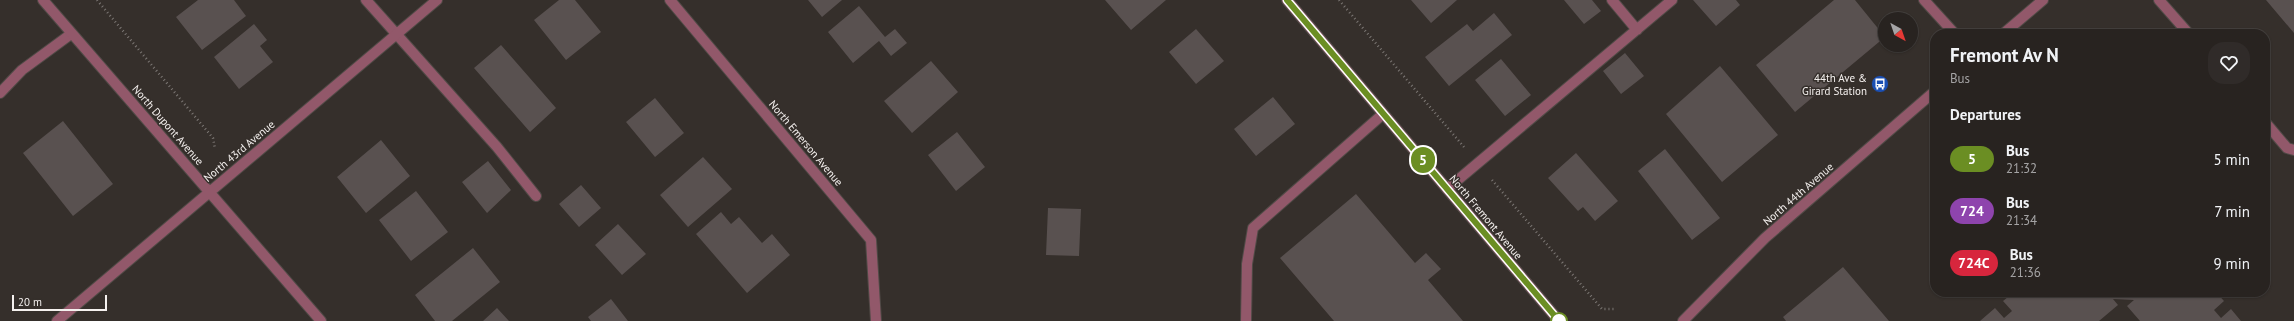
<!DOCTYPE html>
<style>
body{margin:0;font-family:"PT Sans",sans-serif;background:#302b29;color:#f1f3f6;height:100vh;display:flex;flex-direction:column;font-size:15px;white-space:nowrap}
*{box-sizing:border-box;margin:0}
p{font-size:13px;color:#a5a4a5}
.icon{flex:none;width:22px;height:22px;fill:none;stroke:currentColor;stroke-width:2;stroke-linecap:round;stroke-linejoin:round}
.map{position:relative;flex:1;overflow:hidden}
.drawer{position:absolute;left:1930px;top:29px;width:340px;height:268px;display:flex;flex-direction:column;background:#282320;border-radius:16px;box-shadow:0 1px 3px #0004,0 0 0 1px #44403e}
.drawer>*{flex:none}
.badge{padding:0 8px;border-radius:13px;font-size:14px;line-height:26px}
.needle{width:26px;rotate:140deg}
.tools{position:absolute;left:1878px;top:12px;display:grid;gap:8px}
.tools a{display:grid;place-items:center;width:40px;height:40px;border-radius:50%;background:#282320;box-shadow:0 1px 3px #0004,0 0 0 1px #44403e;font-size:20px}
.scale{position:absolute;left:12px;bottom:10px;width:95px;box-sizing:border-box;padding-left:4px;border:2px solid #f5f1ef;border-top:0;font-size:11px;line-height:14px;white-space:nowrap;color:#f5f1ef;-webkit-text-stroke:3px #352f2b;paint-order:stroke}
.map>.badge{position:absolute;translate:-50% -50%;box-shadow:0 0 0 2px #fff}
h2{padding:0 20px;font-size:15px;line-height:36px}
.round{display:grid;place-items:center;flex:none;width:42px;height:42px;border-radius:16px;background:#302b29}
.summary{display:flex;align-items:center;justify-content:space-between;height:68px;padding:0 20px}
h1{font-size:19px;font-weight:600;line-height:30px}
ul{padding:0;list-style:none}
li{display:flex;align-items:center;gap:12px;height:52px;padding:0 20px}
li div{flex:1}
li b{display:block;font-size:15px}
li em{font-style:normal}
li .badge{min-width:44px;font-weight:700;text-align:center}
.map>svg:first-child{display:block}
.building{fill:#595150}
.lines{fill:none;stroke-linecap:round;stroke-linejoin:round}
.service-casing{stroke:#504a46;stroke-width:12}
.minor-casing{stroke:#504a46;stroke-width:12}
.tertiary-casing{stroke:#504a46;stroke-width:12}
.path{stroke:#7d7875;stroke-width:2.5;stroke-dasharray:1 3;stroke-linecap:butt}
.service{stroke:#92586a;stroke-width:10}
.minor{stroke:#92586a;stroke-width:10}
.tertiary{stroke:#92586a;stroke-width:10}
.line-casing{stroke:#fff;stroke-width:9}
.line{stroke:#6b8e23;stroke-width:6}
.stop-dot{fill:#fff;stroke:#6b8e23;stroke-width:2}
.labels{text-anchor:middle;stroke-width:3;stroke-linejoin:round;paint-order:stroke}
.poi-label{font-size:11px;fill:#f5f1ef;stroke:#352f2b;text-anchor:end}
.street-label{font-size:11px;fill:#f5f1ef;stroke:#352f2b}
</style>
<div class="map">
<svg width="2294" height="321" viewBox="0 0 2294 321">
<rect width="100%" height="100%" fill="#352f2b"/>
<path class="building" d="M198 0H234L246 16 202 50 176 17Z
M559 0H575L601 32 566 60 534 20Z
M808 0H842L822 17Z
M1105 0H1166L1131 30Z
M1411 0H1457L1431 23Z
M1564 0H1592L1601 11 1584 24Z
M1693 0H1736L1740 5 1716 26Z
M1834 0H1855L1885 37 1795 112 1756 65Z
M2266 0H2294V33Z
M859 6 885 37 895 29 907 43 891 56 879 41 853 63 828 32Z
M1494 13 1512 35 1449 86 1425 57 1467 24 1473 31Z
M254 24 267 40 260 46 273 62 239 89 214 57Z
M1196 29 1224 61 1196 84 1169 52Z
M501 45 556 108 530 132 474 68Z
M1625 53 1644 76 1621 94 1603 71Z
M1501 59 1531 95 1505 116 1475 80Z
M931 61 958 92 912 133 884 101Z
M1720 66 1778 135 1722 182 1666 114Z
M1273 97 1295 124 1256 156 1234 129Z
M655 98 684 133 655 157 626 122Z
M63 121 113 184 73 216 23 153Z
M957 132 985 167 956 191 928 155Z
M381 140 410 176 366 213 337 177Z
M1665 149 1720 218 1692 240 1638 171Z
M1576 153 1618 201 1595 221 1583 207 1578 211 1548 178Z
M703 157 732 189 688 227 660 195Z
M488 161 511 190 487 213 462 182Z
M581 185 601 208 579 227 559 204Z
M416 191 448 232 411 261 379 220Z
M1356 194 1415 263 1426 253 1441 269 1428 280 1463 321H1334L1280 258Z
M1048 208 1081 209 1079 256 1046 255Z
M721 212 731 224 739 217 762 243 772 234 790 255 747 293 696 234Z
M618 224 646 254 622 275 595 245Z
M473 248 500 282 452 321H435L415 295Z
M1843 267 1889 321H1786L1783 317Z
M2014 292H2216L2224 301 2214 310 2221 318 2231 309 2241 321H2140L2127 306 2134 300 2113 299 2118 305 2099 321H1980L1995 308 2004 318 2012 311 2003 301Z
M611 299 628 321H591L588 317Z
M497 308 509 321H483Z"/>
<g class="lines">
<g class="service-casing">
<path id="service" d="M366 0 497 147 536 196
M1612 0 1637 30
M2159 0 2189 34
M0 93 22 70 71 34
M2265 122 2287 148 2294 150
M1447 189 1672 0
M1246 321 1247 264 1253 228 1383 114"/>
</g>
<g class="minor-casing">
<path id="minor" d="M43 0 321 321
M670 0 871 240 876 321
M1924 0 1955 34
M57 321 437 0"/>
</g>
<g class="tertiary-casing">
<path id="tertiary" d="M1287 0 1559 321
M2003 34 2043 0
M1683 321 1765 238 1935 91"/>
</g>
<path class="path" d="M97 0 213 138 215 149
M1339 0 1464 147
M1492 180 1602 309H1614"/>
<use href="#service" class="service"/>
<use href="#minor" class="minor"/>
<use href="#tertiary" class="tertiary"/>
</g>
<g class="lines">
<g class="line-casing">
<path id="line" d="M1287 0 1559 321"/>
</g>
<use href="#line" class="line"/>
</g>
<defs>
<g id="bus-disc" transform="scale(0.9)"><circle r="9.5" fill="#1a4fb4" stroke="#352f2b"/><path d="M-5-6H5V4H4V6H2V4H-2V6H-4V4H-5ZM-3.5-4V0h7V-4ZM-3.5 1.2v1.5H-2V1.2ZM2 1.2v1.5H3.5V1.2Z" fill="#fff"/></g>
</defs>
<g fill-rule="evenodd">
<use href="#bus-disc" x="1880" y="84"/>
</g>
<circle class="stop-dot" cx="1559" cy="321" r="8"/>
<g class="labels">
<g class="poi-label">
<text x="1867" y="82">44th Ave &amp;<tspan x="1867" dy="13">Girard Station</tspan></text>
</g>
<g class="street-label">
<text transform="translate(168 125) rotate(49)" y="4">North Dupont Avenue</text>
<text transform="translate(806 143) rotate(50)" y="4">North Emerson Avenue</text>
<text transform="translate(239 151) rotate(-40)" y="4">North 43rd Avenue</text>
<text transform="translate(1798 194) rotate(-41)" y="4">North 44th Avenue</text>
<text transform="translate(1486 217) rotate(50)" y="4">North Fremont Avenue</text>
</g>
</g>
</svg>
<div class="tools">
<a><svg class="needle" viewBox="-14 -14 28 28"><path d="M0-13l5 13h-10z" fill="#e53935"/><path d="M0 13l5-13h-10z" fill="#a5a4a5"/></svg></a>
</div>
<div class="scale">20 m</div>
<b class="badge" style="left:1423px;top:160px;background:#6b8e23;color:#fff">5</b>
<section class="drawer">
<div class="summary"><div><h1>Fremont Av N</h1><p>Bus</p></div><a class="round"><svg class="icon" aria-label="heart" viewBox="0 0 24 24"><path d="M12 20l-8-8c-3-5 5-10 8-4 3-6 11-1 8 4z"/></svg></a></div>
<h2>Departures</h2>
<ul>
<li><span class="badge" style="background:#6b8e23;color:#fff">5</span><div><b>Bus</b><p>21:32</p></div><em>5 min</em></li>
<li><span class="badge" style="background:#8e44ad;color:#fff">724</span><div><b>Bus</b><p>21:34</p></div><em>7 min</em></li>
<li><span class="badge" style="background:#d7263d;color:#fff">724C</span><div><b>Bus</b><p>21:36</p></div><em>9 min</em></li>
</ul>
</section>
</div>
